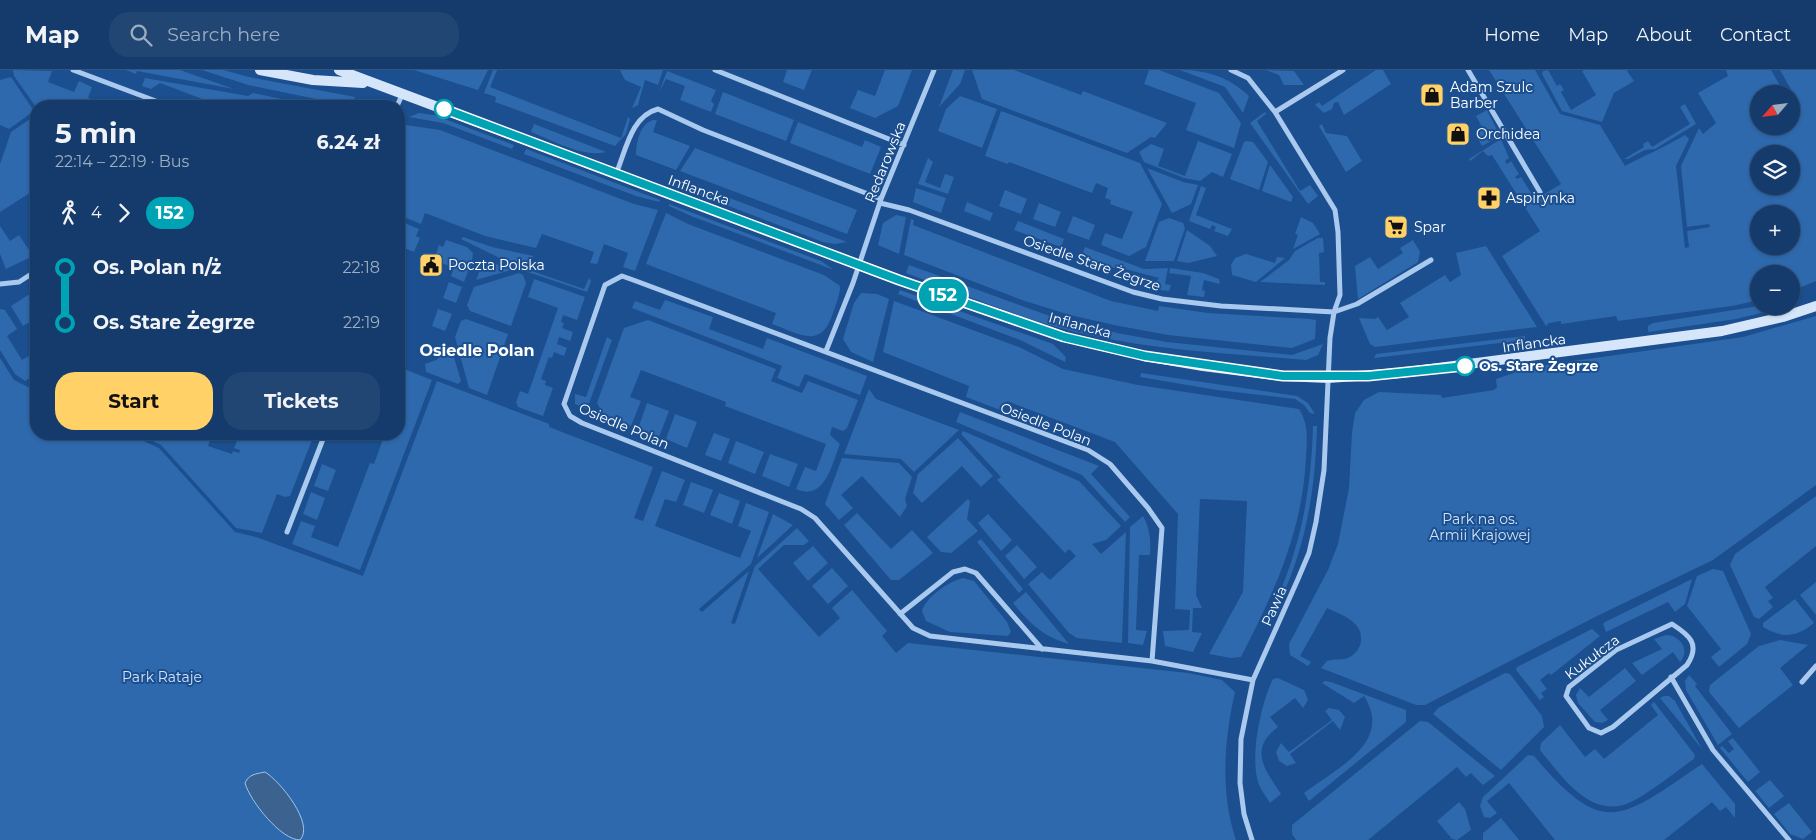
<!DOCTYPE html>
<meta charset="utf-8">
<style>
body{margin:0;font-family:Montserrat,sans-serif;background:#214673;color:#f1f3f6;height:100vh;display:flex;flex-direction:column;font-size:19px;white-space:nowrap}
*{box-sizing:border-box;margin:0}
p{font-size:16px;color:#9dadc1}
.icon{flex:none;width:28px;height:28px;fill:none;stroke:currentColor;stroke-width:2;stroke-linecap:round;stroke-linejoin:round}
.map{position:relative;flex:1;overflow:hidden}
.sheet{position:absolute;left:30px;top:30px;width:375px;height:340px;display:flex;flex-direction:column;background:#143b6b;border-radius:20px;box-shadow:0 1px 4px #0004,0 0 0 1px #33557e}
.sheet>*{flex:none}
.badge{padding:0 10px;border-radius:16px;font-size:18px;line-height:32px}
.needle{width:32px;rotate:242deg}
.tools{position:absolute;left:1750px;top:15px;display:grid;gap:10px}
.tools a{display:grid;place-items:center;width:50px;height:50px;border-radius:50%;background:#143b6b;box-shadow:0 1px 4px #0004,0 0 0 1px #33557e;font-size:25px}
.map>.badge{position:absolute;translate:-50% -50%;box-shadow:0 0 0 2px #fff}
.legs{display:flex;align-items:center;gap:8px;height:55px;padding:0 25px;font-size:16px}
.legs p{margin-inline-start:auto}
.overview{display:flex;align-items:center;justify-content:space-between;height:85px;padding:0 25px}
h1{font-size:28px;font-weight:700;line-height:38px}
.primary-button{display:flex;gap:10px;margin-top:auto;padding:10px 25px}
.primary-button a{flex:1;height:58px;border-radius:20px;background:#ffd166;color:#111;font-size:20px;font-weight:700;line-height:58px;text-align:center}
.primary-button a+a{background:#214673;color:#f1f3f6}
ul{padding:0 25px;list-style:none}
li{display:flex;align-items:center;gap:18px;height:55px;font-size:19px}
li i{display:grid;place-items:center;width:8px;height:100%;margin:0 6px;background:currentColor}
li i::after{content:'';width:12px;height:12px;margin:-6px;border:4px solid;border-radius:50%;background:#143b6b}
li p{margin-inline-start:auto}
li:first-child i{background:linear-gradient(#0000 50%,currentColor 0)}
li:last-child i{background:linear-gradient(currentColor 50%,#0000 0)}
header{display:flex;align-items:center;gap:30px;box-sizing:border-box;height:70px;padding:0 25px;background:#143b6b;border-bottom:1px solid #33557e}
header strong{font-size:24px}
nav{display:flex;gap:28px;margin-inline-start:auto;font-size:18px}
.search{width:350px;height:45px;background:#214673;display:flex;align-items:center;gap:12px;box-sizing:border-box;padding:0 18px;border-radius:20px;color:#9dadc1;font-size:19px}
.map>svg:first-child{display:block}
.green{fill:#2e69ad;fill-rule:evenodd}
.water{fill:#3c6290;stroke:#9cc4f0}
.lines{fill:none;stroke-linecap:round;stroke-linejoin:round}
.street{stroke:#a9c9ee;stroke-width:5}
.secondary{stroke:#d6e6fa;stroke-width:10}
.line-1-casing{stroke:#fff;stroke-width:11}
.line-1{stroke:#00a3b4;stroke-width:8}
.stop-1-dot{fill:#fff;stroke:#00a3b4;stroke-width:2.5}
.labels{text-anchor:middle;stroke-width:4;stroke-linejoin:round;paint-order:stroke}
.poi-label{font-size:14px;fill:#fff;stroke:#1b4f8f;text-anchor:start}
.street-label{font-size:14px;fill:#fff;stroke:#1b4f8f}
.stop-label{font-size:14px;font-weight:bold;fill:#fff;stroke:#1b4f8f;text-anchor:start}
.park-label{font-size:14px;fill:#cfe3fa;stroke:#1b4f8f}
.quarter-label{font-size:16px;font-weight:bold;fill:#fff;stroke:#1b4f8f}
</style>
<header>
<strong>Map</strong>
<div class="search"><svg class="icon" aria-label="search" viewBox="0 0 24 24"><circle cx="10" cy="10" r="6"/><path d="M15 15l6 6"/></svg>Search here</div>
<nav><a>Home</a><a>Map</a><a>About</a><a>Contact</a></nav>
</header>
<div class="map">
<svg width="1816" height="770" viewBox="0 0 1816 770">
<rect width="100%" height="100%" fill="#1b4f8f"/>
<path class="green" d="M13 0 52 1 48 12 74 22 79 11 92 17 88 28 112 36H48L47 32 36 37 14 6Z
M126 0H180L234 19 137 1 136 4Z
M202 0H223L249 7 355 27 351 36 248 15Z
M414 0H488L478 20Z
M493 0H497L490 17 621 68 628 47 630 49 626 64 615 76 495 32 496 27 484 23Z
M620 0H663L658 15 645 10 638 35 632 38 641 17 625 10Z
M787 0H812L804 20 783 12Z
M885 0H912L898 36 875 48 850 38 858 20 875 26Z
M953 0H965L960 14 939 37Z
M972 0H1014L1081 25 1083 21 1167 53 1155 68 1151 67 1127 83 982 29Z
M1149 0H1159L1219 23 1241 53 1234 78 1186 60 1196 33 1144 14Z
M1180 0C1207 0 1229 7 1249 26L1243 43 1225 17Z
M1266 0 1294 1 1304 15H1284L1279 5Z
M1376 0H1383L1391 14 1344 45 1338 32 1334 33 1332 39 1324 43 1315 35 1319 32 1322 36Z
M1489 0H1535L1560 44 1600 55 1625 96C1645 85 1665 77 1685 65L1689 69 1676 96 1685 178 1689 177 1687 161 1710 157 1709 154 1687 157 1681 96 1699 58 1703 64 1716 53 1698 23 1728 6 1726 0H1771L1785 24H1759V56H1791V34L1795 41 1801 37 1780 0H1816V211L1791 221V204H1759V230L1732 236 1618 251 1616 246 1561 254V251L1549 253 1546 256 1502 186 1540 161 1492 85 1488 86 1483 81 1470 91 1469 89 1501 69 1509 88 1505 91 1507 94 1511 91 1519 104 1515 107 1517 109 1521 107 1533 126 1529 129 1531 132 1561 114ZM1759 84H1791V116H1759ZM1759 144H1791V176H1759Z
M1548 0 1557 16 1560 14 1564 20 1561 22 1571 40 1596 25 1582 1 1585 0H1629L1627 1 1634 11 1614 23 1602 52 1562 41 1542 4 1543 1Z
M667 1 716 20 711 31 714 34 711 42 680 30 685 16 666 9 659 22Z
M11 7 34 41 9 59 0 55V10Z
M145 8 248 26 253 23 316 36H221L160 13 151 19 142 16Z
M723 22 794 50 786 71 715 44Z
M960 26 997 39 982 78 938 61 946 39Z
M1685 34 1696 54 1655 79 1645 80 1628 89H1624L1644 77 1643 74 1648 71 1652 77 1690 54 1680 37Z
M1487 40 1500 66 1482 76 1475 64 1483 59 1476 46Z
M1001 41 1140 93 1162 134 1146 177 1129 186 1101 175 1105 163 1122 169 1133 142 1110 134 1111 130 1105 128 1108 118 1096 113 1092 123 1009 92 1008 94 985 86Z
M1265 42 1266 44 1257 51 1300 121 1310 115 1318 126 1308 134 1250 53Z
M419 43 434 45 514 75 512 79 443 53 409 47Z
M36 45V119L0 142V94L11 62Z
M653 50H657L653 62 690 76 676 100 636 85C636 72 640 54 653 50Z
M798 52 862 77 865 70 881 77 870 104 790 73Z
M534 54 606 82C582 88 553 70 531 62Z
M1322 54 1326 63 1347 66 1362 91 1346 102 1319 56Z
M406 55 440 60 634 134 658 140 635 201 623 197 628 183 604 174 597 194 590 193 594 182 542 164 536 178 485 166 425 143 421 154 399 145V72Z
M1198 71 1232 84 1223 107 1212 102 1200 111 1184 108 1144 92 1139 82 1151 74 1164 79 1158 96 1185 106Z
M1247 71 1253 72 1268 92 1259 120 1230 109 1244 72Z
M695 78 857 140 847 164 680 101Z
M526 79 660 130 659 132 636 126 524 84Z
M928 88 933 92 925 112 940 118 945 104 954 107 948 124 918 114Z
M1270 95 1293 127 1291 132 1262 121Z
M1147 98 1183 112 1198 115 1191 134 1172 143Z
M679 109 847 172 835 174 823 172 676 116Z
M1201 116 1206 118 1196 145 1232 159 1228 166 1214 161 1216 157 1212 155 1210 159 1189 151Z
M916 118 946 128 941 143 913 132Z
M1005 120 1027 129 1021 144 999 136Z
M967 132 993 143 990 151 964 141Z
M1039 133 1061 142 1055 157 1033 149Z
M669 134 821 191 834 200 691 146 669 136Z
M666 143 688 154 824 205 840 216C840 225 836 234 833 243 821 280 800 264 772 254L776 243 646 194Z
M896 145 906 147 899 184 878 175 883 153Z
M1073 146 1095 155 1089 170 1067 162Z
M1301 147 1313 153 1320 164 1293 179 1298 165 1295 164Z
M1169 148 1183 153 1185 158 1174 191H1145L1159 152Z
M911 149 914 150 913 155 1111 231 1158 241 1159 236 1208 243 1310 249 1316 250 1315 269 1292 278 1168 265 1119 256 1070 245 1022 230 904 185Z
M399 151 419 159 416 166 420 168 414 182 399 176Z
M1018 151 1064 169 1061 177 1014 160Z
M0 156 10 171 19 165 33 186 6 199 0 184Z
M1187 160 1210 176 1217 186 1188 193 1177 191Z
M463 167 492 177 533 186 529 200 584 219 589 208 591 211 587 222 528 202 461 169Z
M1318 168H1323L1324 182 1319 183 1320 212H1325V215L1260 212 1289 190 1295 181Z
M446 170 467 177 473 183 472 191 464 212 451 206 454 198 434 190 439 175 443 177Z
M1413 170 1420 182 1418 192 1358 229 1355 196 1370 187 1378 199 1403 183 1400 178Z
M1486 176 1537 257 1375 277 1370 274 1359 248 1375 249 1378 247 1387 260 1409 247 1400 233 1445 205 1450 212 1461 205 1456 183Z
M1085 177 1144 199 1168 198 1165 214 1171 215 1169 221 1151 219 1159 208 1121 198 1117 199 1082 186Z
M1246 184 1275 193 1277 187 1285 188 1256 212 1232 205 1231 195 1235 188Z
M491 192 511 200 476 210 482 195Z
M909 195 1044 244 1117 263 1167 272 1292 285 1323 274 1318 285 1306 290C1236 284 1163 281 1094 266 1030 253 968 226 906 203Z
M1170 198 1203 203 1219 209 1220 214 1204 210 1202 220 1205 221 1204 227 1187 225 1191 206 1169 203Z
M519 203 523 205 526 213 511 256 470 241 467 235 474 217Z
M534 209 585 227 577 250 563 245 561 252 564 253 562 258 573 262 570 271 559 267 557 274 567 278 564 286 554 282 552 288 549 287 541 309 546 311 545 315 553 318 543 346 518 337 516 332 520 321 528 324 558 238 528 227Z
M449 212 462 217 456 233 443 228Z
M36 220V248L23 256 11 236Z
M900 220 1053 274 1066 287 1065 292 1020 270 898 224Z
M861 223 877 224 889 229 873 292 851 282 843 269 854 233Z
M665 230 713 247 709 259 763 279 767 268 867 306 860 325 805 304 799 317 777 308 782 296 632 238 635 231 660 240Z
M894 231 1019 277 1063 299 1138 315 1299 339C1309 355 1307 370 1306 387 1303 460 1274 523 1241 587L1231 588 1209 584 1243 522 1247 431 1200 429 1196 525 1202 538H1193L1192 562 1202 563 1193 582 1165 576 1163 561 1189 560 1190 540 1175 539 1178 444 1115 372 1007 331 1003 341 966 327 969 316 883 282Z
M1759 236H1789L1736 249 1648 262V256L1653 253Z
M0 239 5 240 17 259 7 266 22 290 36 282V304L25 311 15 304 0 280Z
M438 239 452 244 445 261 432 256Z
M1816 246V415L1713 490 1595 547 1425 635H1416L1321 598 1327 591C1335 588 1343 591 1350 587 1356 583 1360 578 1361 571 1363 551 1341 545 1327 538L1300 586 1311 592 1308 596 1290 585 1289 574 1328 500 1338 474 1349 418 1352 363 1355 343 1364 330 1379 322 1441 325 1442 328 1494 320 1497 317 1496 309 1531 297 1743 267Z
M466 249 508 264 487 325 469 318 455 267 461 251Z
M648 250 776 299 771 311 802 323 808 311 858 330 847 358 843 361 832 357 830 365 840 374C832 394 825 432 796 419L805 397 816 401 826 374 725 336 726 332 641 300 630 327 641 331 631 356 604 346 597 333 624 258Z
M1525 266V270L1374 288 1376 284Z
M607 267 612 270 587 339 575 334V324L586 327Z
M445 283 453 284 461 311 458 314 426 302 425 294 436 290Z
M0 288 14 310 36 321V364H128L159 378 235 462 256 467 363 506 437 311 549 354V357L653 397 634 448 643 451 662 401 685 410 676 432 665 429 655 456 740 488 751 461 738 456 746 433 769 442 751 494 699 539 702 542 749 501 731 553 735 554 755 496 797 458 809 471 804 475H784L758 499 819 567 840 548 832 538 852 520 887 561 882 566 896 583 908 573 1188 603 1222 610 1235 622C1224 671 1220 722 1236 770H0Z
M399 297 432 310 360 500 292 474 301 451 315 456 311 467 338 477 370 393 374 394 385 364H399Z
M1141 303 1297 326 1308 333 1315 344 1310 343 1304 335 1295 329 1217 320 1140 307Z
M869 319 876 329 959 360 914 402 901 389 844 384Z
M647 333 669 341 659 367 638 359Z
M960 342 1099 396 1091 404 1130 447 1125 452 1082 405 956 352Z
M675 344 697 352 687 378 666 369Z
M1313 356H1317C1315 430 1304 485 1271 551L1267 550C1299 486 1311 427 1313 356Z
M963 361 1079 411 1121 456 1106 470 1092 474 1101 484 1126 462 1122 573 1077 568 1069 563 1028 514 1042 502 1050 510 1076 486 1069 479 1065 483 997 410 1001 407 961 364Z
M714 363 730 369 721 391 705 385Z
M153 364H212L208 376 232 384 233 381 239 383 240 380 234 378 240 364H274L276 367 277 364H297L312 370 290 426 285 427 277 424 262 463 236 458 161 375 146 368Z
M958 368 993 406 981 417 962 396 922 433 913 423 918 404Z
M736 371 764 382 755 404 728 393Z
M770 384 798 394 789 417 762 406Z
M842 388 899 393 912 407 905 429 907 436 900 447 862 406 841 425 853 438 839 450 825 434Z
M322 394 336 400 328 421 314 416Z
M691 412 713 420 704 443 683 435Z
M311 422 325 428 317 450 303 444Z
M719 423 740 431 732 454 710 445Z
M1816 426V476L1765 517 1773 528 1768 531 1773 537 1759 549 1754 547 1730 495 1735 484Z
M968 429 970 432 967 449 978 461 951 483 941 482 927 467Z
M857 443 891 479 912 460 933 483 899 510H891L844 455Z
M773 444 793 455 757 488Z
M988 444 1012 470 1001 481 978 453Z
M1143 446C1150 459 1151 470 1150 485H1139L1136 560 1147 561 1143 575 1128 573 1130 457Z
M981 469 1023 519 1019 523 977 472Z
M1017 475 1037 497 1024 509 1005 486Z
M813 476 828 493 808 511 793 493Z
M832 498 848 516 828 534 812 516Z
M1713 499 1723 501 1751 564 1747 574 1719 597 1711 587 1721 579 1687 536 1697 506Z
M963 508 974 511 1007 552 1011 562 1008 566 950 562 926 551 922 541C926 527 949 511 963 508Z
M1692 509 1685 534 1675 542 1668 532 1606 562 1603 554 1605 552Z
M1816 512V545L1800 525Z
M1026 522 1069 574C1044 567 1029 553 1013 533Z
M1795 529 1814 553C1797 567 1783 569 1763 557V553Z
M1592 559 1600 566 1551 605 1549 603 1540 610 1547 619 1541 623 1544 627 1540 630 1516 600 1517 597Z
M1666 565C1680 565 1691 580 1680 592L1673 582 1642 605 1632 593 1662 579 1654 569Z
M1780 570 1808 575 1780 598 1793 615 1739 658 1709 622 1710 615 1759 576Z
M1625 598 1636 611 1600 640 1608 650 1602 653 1595 652 1578 633 1576 625 1580 618 1589 627Z
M1505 603 1510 604 1542 646 1544 657 1501 700 1433 644 1438 638Z
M1689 605 1697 614 1695 616 1732 664 1718 675 1686 620 1685 611Z
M1278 608 1304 620 1308 630 1303 638 1295 628 1270 647 1278 657C1248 679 1265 700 1281 724L1270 733C1266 726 1260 719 1258 712 1250 685 1261 633 1273 609Z
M1325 611 1331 612 1406 640V652L1309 731 1304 723C1335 699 1394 673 1364 626L1354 633 1322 613Z
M1664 626H1669L1675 631 1702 679 1660 628Z
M1654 632 1695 685 1694 689C1676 701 1642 730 1623 735 1587 745 1559 703 1540 680L1541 673 1560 655 1585 687 1595 679 1604 689 1658 645 1651 635Z
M1329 638 1339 640 1345 647 1340 660 1333 651 1290 684 1296 693 1287 696 1279 691 1276 682 1281 673 1289 682 1332 650 1325 641Z
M1420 651 1428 652 1495 706 1483 715 1471 703 1466 707 1457 697 1368 770H1296L1292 764V755Z
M1733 668 1760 702 1748 712 1720 678 1722 676 1729 683 1734 679 1728 671Z
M1528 685 1534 686C1605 770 1620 749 1702 694L1735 734V748L1726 737 1720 741 1712 732 1664 770H1555L1509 713 1487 731 1497 743 1490 748 1484 747 1480 736 1483 727Z
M1770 710 1784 726 1769 738 1755 721Z
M1459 732 1465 739 1471 760 1457 770 1452 769 1437 751Z
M1789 733 1812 762 1803 769 1790 764 1774 744Z
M1501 748 1519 770H1483V763Z"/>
<path class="water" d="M265 702C280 711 315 754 300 770 281 770 250 731 245 713 249 704 256 704 265 702Z"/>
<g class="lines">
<path class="street" d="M73 0 169 36
M715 0 904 75
M1231 0 1248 8 1275 42 1343 0
M1468 0 1540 122
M397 36 402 25
M616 104C626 80 631 46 658 39L703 60 881 129
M880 133 909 140 1133 222 1162 229 1221 236 1334 242 1357 234 1431 190
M0 214 19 212 36 201
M826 281 853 213 881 129 934 0
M287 462 325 364
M900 544 953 502 965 499 976 503 1042 579
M1672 554C1689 565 1701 574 1687 595L1613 657 1601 663 1589 658 1566 626 1569 617 1616 580Z
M1152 591 1162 458 1148 438 1110 394 1088 380 636 211 622 206 605 215 564 334 570 346 582 353 801 439 815 448 913 558 930 566 1152 591 1253 610
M1671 607 1713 680 1789 770
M1802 612 1816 596
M1252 770 1244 744 1240 713 1241 669 1253 610 1298 509 1309 483 1316 452 1324 400 1330 268 1334 242 1340 225 1338 162 1335 140 1275 42"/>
<path class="secondary" d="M260 0 313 10 363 13
M339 0 899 210 1064 267 1145 286 1203 296 1283 306 1328 308 1400 303 1722 261 1783 247 1816 236"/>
</g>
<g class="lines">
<g class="line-1-casing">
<path id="line-1" d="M444 39 899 210 1064 267 1145 286 1283 306H1368L1465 296"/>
</g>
<use href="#line-1" class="line-1"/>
</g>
<defs>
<g id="shop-square" transform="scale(1.25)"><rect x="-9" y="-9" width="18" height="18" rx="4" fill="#ffd166" stroke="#1b4f8f"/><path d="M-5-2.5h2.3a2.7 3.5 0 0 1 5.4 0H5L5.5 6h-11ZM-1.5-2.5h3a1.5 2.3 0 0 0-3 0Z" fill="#111"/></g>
<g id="pharmacy-square" transform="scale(1.25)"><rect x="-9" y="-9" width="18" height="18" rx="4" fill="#ffd166" stroke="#1b4f8f"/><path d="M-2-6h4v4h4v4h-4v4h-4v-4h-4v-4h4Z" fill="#111"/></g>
<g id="supermarket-square" transform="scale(1.25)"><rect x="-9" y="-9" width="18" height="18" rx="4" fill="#ffd166" stroke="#1b4f8f"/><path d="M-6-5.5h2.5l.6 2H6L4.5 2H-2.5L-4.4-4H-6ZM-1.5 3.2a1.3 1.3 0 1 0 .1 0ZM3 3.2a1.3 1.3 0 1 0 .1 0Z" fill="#111"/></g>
<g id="civic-square" transform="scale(1.25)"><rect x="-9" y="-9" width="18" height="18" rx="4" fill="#ffd166" stroke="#1b4f8f"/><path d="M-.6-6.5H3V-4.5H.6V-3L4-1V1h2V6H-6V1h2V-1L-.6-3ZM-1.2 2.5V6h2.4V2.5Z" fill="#111"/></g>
</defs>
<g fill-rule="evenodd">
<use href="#shop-square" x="1432" y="25"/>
<use href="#shop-square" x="1458" y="64"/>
<use href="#pharmacy-square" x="1489" y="128"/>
<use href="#supermarket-square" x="1396" y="157"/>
<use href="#civic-square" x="431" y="195"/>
</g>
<g class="stop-1-dot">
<circle cx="444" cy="39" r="9"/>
<circle cx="1465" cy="296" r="9"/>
</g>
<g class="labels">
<g class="poi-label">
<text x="1450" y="22">Adam Szulc<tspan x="1450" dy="16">Barber</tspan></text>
<text x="1476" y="69">Orchidea</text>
<text x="1506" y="133">Aspirynka</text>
<text x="1414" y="162">Spar</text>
<text x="448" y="200">Poczta Polska</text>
</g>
<g class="street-label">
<text transform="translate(885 92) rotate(-68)" y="5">Redarowska</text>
<text transform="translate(699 120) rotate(20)" y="5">Inflancka</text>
<text transform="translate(1092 193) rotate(19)" y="5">Osiedle Stare Żegrze</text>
<text transform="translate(1080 255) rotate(15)" y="5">Inflancka</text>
<text transform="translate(1534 273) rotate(-8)" y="5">Inflancka</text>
<text transform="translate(1046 354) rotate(21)" y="5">Osiedle Polan</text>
<text transform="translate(624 356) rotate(23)" y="5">Osiedle Polan</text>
<text transform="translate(1274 536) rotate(-66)" y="5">Pawia</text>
<text transform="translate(1592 587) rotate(-37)" y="5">Kukułcza</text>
</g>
<g class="stop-label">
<text x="1479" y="301">Os. Stare Żegrze</text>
</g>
<g class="park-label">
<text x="1480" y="454">Park na os.<tspan x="1480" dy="16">Armii Krajowej</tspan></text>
<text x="162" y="612">Park Rataje</text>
</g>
<g class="quarter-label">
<text x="477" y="286">Osiedle Polan</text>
</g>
</g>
</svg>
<div class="tools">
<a><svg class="needle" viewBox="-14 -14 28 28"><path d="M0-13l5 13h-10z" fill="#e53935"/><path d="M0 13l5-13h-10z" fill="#9dadc1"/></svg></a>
<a><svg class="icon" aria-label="layers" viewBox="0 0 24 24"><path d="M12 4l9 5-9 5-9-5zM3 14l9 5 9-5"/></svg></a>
<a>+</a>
<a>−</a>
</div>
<b class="badge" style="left:943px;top:225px;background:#00a3b4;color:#fff">152</b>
<section class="sheet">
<div class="overview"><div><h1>5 min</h1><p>22:14 – 22:19 · Bus</p></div><b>6.24 zł</b></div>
<div class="legs"><svg class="icon" aria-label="walk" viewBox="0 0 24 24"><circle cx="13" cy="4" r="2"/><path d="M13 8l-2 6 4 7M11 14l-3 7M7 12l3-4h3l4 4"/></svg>4<svg class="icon" aria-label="forward" viewBox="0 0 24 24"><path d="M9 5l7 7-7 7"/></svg><b class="badge" style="background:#00a3b4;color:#fff">152</b></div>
<ul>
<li><i style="color:#00a3b4"></i><b>Os. Polan n/ż</b><p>22:18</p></li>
<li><i style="color:#00a3b4"></i><b>Os. Stare Żegrze</b><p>22:19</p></li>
</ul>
<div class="primary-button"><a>Start</a><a>Tickets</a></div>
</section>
</div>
